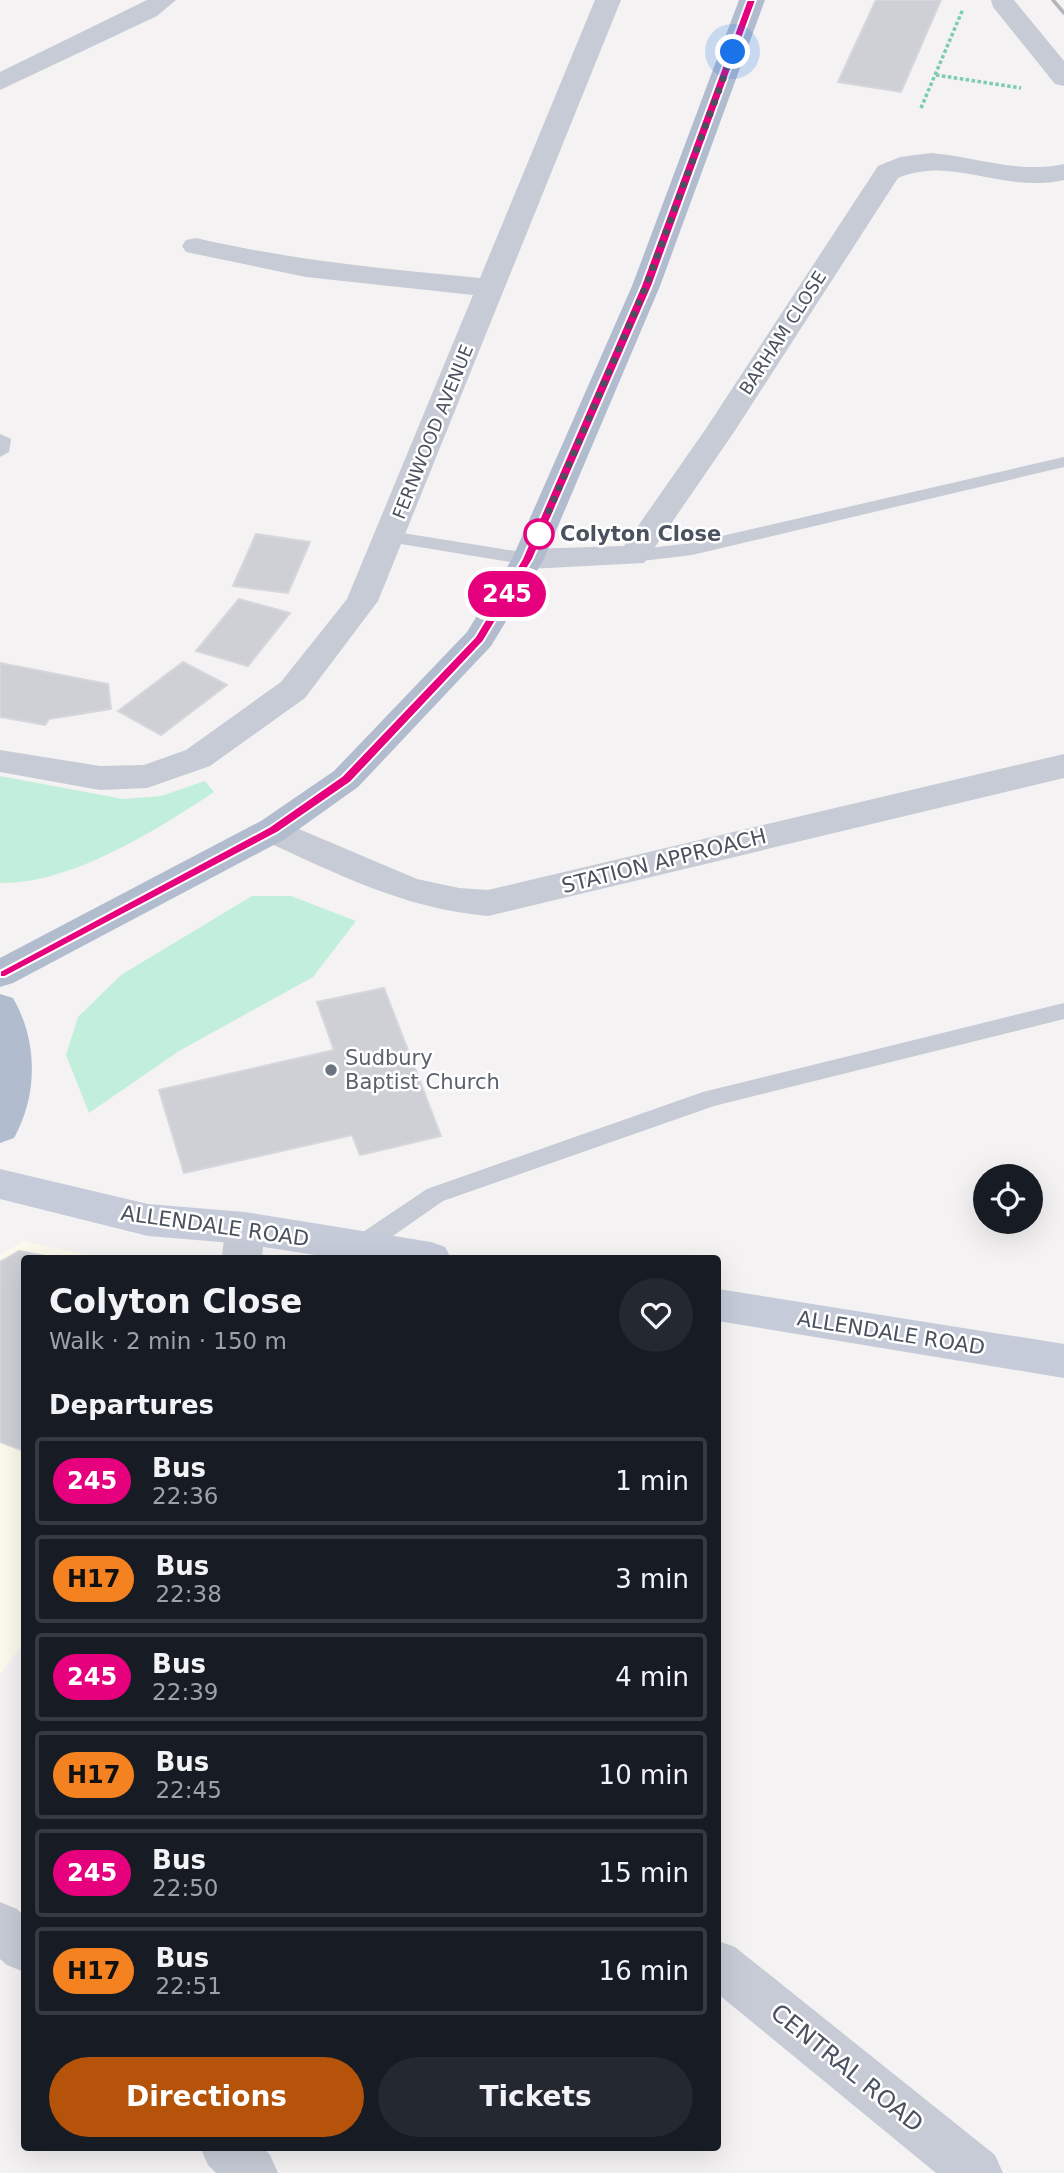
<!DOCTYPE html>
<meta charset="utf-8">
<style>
body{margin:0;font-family:"DejaVu Sans",sans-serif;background:#242831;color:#f1f3f6;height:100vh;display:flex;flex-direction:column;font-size:26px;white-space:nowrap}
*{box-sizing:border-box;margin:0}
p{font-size:23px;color:#9ea1a6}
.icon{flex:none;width:38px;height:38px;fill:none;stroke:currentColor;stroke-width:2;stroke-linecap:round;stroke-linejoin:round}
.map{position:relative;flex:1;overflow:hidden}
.panel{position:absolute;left:21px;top:1255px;width:700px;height:896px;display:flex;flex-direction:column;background:#171b24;border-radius:7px;box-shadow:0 7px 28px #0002}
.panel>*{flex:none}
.badge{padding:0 14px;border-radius:23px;font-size:24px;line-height:46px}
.tools{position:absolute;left:973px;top:1164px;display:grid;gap:14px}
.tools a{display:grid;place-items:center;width:70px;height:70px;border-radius:50%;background:#171b24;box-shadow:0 7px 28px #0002;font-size:35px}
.you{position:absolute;width:35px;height:35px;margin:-18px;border:5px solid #fff;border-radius:50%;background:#1a73e8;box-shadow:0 0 0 10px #1a73e833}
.map>.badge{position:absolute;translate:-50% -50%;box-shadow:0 0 0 4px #fff}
h2{padding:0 28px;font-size:26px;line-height:63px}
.round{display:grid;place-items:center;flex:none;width:74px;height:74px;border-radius:37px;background:#242831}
.headline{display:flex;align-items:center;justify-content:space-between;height:119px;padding:0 28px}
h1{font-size:33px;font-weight:700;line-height:52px}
.button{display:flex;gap:14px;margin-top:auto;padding:14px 28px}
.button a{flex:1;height:80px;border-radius:42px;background:#b45309;color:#fff;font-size:28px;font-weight:700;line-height:80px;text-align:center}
.button a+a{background:#242831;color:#f1f3f6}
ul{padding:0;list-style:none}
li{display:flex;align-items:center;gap:21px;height:88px;margin:0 14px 10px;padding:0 14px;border:4px solid #363941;border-radius:7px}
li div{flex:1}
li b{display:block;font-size:26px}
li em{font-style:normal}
li .badge{min-width:77px;font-weight:700;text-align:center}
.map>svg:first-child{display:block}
.commercial{fill:#fcfaed}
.green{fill:#c2efdb}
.building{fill:#cfd0d6;stroke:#d6d7dd;stroke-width:2}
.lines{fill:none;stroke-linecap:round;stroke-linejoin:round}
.path{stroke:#7bccb2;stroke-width:3.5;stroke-dasharray:3.5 2.5;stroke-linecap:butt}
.lane{fill:#c6cbd5;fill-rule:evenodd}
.street{fill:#c6cbd5;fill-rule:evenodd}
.secondary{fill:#c5cbd9;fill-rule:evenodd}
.primary{fill:#b2bccf;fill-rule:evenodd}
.rail{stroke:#b4b5bb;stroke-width:3.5}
.line{fill:#e6007e;stroke:#fff;stroke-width:2}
.walk{stroke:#4a515f;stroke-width:7;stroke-dasharray:0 12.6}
.stop-dot{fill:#fff;stroke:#e6007e;stroke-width:3.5}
.worship-dot{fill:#6b7280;stroke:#fff;stroke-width:2.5}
.labels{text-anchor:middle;stroke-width:5;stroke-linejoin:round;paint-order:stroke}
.far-street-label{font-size:18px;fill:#4a515f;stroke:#fff}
.stop-label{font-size:21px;font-weight:bold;fill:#4a515f;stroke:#fff;text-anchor:start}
.street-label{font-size:21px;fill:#4a515f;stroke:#fff}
.worship-label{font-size:21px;fill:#5b616d;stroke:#fff;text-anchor:start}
.near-street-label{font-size:24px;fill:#4a515f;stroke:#fff}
</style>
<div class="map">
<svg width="1064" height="2173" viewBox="0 0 1064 2173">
<rect width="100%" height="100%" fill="#f4f2f2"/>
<path class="commercial" d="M23 1241 102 1258H24V1642L0 1675V1255Z"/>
<path class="green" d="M0 776 123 799 161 796 205 781 214 792C155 831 71 884 0 883Z
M252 896H291L356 921 313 977 179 1051 89 1113 66 1055 78 1017 121 975Z"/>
<path class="building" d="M876 0H941L901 92 838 82Z
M256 534 310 542 288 593 233 586Z
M239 599 290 613 248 666 196 651Z
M183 662 227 685 161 735 118 711Z
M0 663 108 684 111 709 49 719 45 725 0 717Z
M384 988 441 1136 360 1155 352 1135 184 1173 159 1090 334 1050 317 1002Z
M19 1251 56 1258H24V1451L0 1442V1262Z"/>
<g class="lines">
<path class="path" d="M936 75 1021 88
M921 108 963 9"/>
<path class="lane" d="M0 434 11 439 9 452 0 457Z
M1064 457V467L692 555 633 562 624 556 633 550 692 543Z
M390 531 528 553 537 559 528 565 383 541 381 537Z
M1064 1003V1019L714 1106 443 1201 367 1254 359 1256 351 1254 347 1247 351 1240 427 1189 703 1092Z"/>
<path class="street" d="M147 0H176L157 16 0 90V72Z
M595 0H621L378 601 305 698 210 766 147 788 100 790 0 772V750L100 766 144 765 186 750 281 682 347 599 473 295 306 277 186 252 182 246 186 240 196 238C290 260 384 269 480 278Z
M991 0H1014L1064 61V86L1055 84 993 7Z
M931 153C977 157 1018 174 1064 164V180C1003 194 953 155 898 178L734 432 644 563 528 569 517 566 512 559 517 552 528 549 624 546 705 430 878 166 900 157Z
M1064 754V778L488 916C405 909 335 873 261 839L255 830 261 821 273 818 417 879 459 888 488 890Z
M245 1212 259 1217 265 1228 262 1258H222L225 1228 231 1217Z
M0 1902 17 1909 24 1916V1972L7 1965 0 1959Z
M718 1941 735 1947 995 2155 1003 2173H936L718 1994Z
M200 2147H263L270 2155 278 2173H216L208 2165Z"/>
<path class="secondary" d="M0 1169 148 1204 245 1212 431 1242 445 1247 451 1258H335L245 1244 148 1236 0 1199Z
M718 1289 1064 1344V1378L718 1321Z"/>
<path class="primary" d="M739 0H765L660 286 544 559 491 646 358 787 285 839 13 983 0 987V958L261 821 334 771 467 632 512 559 632 286Z
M0 994 13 998C38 1041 38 1095 14 1138L0 1143Z"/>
<path class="rail" d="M1053 0 1064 13"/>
</g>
<path class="line" d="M747 0H756L652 286 533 559 483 642 351 782 277 833 5 977H0V971L269 827 342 776 475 637 522 559 641 286Z"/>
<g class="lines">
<path class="walk" d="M539 534 646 286 733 52"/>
</g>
<circle class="stop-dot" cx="539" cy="534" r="14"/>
<circle class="worship-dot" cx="331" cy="1070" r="7"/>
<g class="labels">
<g class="far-street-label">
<text transform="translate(783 333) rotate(-57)" y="6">BARHAM CLOSE</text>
<text transform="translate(433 432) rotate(-68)" y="6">FERNWOOD AVENUE</text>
</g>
<g class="stop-label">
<text x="560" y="541">Colyton Close</text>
</g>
<g class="street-label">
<text transform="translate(664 861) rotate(-14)" y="7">STATION APPROACH</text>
<text transform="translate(215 1226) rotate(8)" y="7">ALLENDALE ROAD</text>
<text transform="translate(891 1333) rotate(9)" y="7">ALLENDALE ROAD</text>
</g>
<g class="worship-label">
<text x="345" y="1065">Sudbury<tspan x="345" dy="24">Baptist Church</tspan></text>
</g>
<g class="near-street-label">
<text transform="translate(847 2068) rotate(39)" y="8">CENTRAL ROAD</text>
</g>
</g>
</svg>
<div class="tools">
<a><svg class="icon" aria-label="locate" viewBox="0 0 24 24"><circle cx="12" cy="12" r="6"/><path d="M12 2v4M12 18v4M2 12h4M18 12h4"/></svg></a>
</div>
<div class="you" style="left:733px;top:52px"></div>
<b class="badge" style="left:507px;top:594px;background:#e6007e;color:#fff">245</b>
<section class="panel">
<div class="headline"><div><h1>Colyton Close</h1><p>Walk · 2 min · 150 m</p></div><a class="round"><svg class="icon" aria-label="heart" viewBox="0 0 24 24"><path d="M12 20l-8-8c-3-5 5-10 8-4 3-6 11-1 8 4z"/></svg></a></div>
<h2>Departures</h2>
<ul>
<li><span class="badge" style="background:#e6007e;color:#fff">245</span><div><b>Bus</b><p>22:36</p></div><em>1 min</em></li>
<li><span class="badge" style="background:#f58220;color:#111">H17</span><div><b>Bus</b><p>22:38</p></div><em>3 min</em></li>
<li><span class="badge" style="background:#e6007e;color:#fff">245</span><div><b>Bus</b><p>22:39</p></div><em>4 min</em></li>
<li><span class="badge" style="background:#f58220;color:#111">H17</span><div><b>Bus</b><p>22:45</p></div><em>10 min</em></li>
<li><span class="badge" style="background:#e6007e;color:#fff">245</span><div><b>Bus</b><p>22:50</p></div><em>15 min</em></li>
<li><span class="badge" style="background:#f58220;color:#111">H17</span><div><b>Bus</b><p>22:51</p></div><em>16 min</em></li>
</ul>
<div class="button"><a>Directions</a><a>Tickets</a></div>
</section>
</div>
